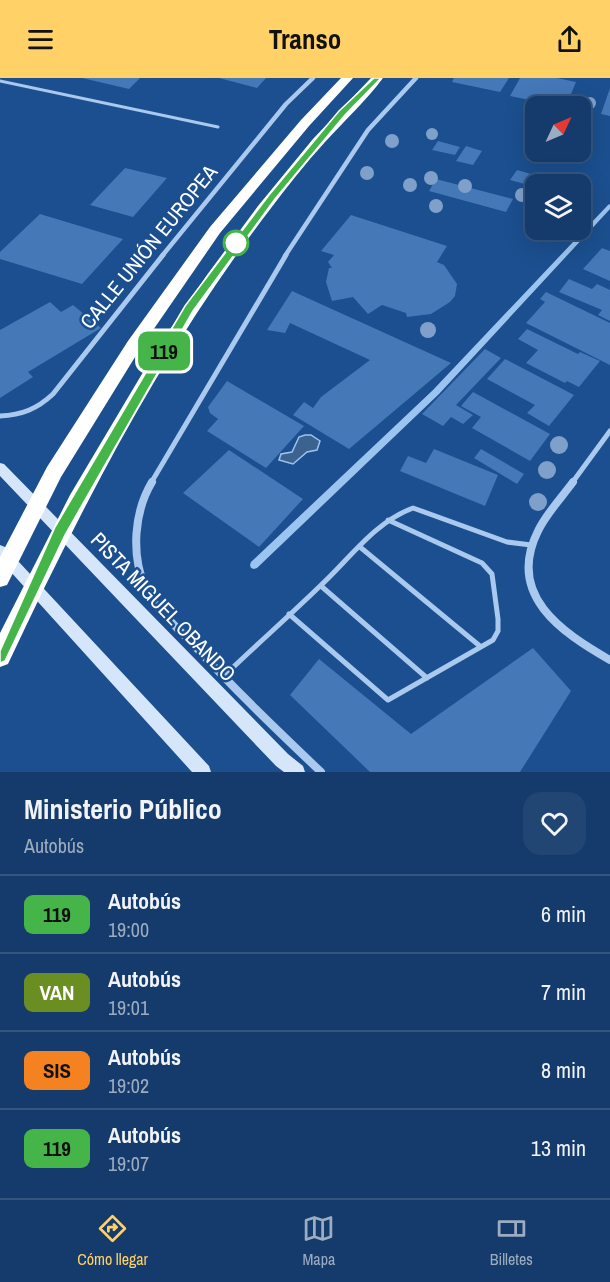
<!DOCTYPE html>
<html lang="es">
<meta charset="utf-8">
<style>
body{margin:0;font-family:"Archivo Narrow",sans-serif;background:#214673;color:#f1f3f6;height:100vh;display:flex;flex-direction:column;font-size:22px;white-space:nowrap}
*{box-sizing:border-box;margin:0}
p{font-size:20px;color:#9dadc1}
.icon{flex:none;width:33px;height:33px;fill:none;stroke:currentColor;stroke-width:2;stroke-linecap:round;stroke-linejoin:round}
.map{position:relative;height:694px;overflow:hidden}
.panel{display:flex;flex-direction:column;background:#143b6b;flex:1}
.panel>*{flex:none}
.badge{padding:0 12px;border-radius:9px;font-size:21px;line-height:39px}
.needle{width:39px;rotate:46deg}
.controls{position:absolute;left:525px;top:18px;display:grid;gap:12px}
.controls a{display:grid;place-items:center;width:66px;height:66px;border-radius:12px;background:#143b6b;box-shadow:0 6px 24px #0002,0 0 0 2px #33557e;font-size:30px}
.map>.badge{position:absolute;translate:-50% -50%;box-shadow:0 0 0 3px #fff}
.round{display:grid;place-items:center;flex:none;width:63px;height:63px;border-radius:18px;background:#214673}
.summary{display:flex;align-items:center;justify-content:space-between;height:102px;padding:0 24px}
h1{font-size:28px;font-weight:800;line-height:45px}
ul{padding:0;list-style:none}
li{display:flex;align-items:center;gap:18px;height:78px;padding:0 24px;border-top:2px solid #33557e}
li div{flex:1}
li b{display:block;font-size:22px}
li em{font-style:normal}
li .badge{min-width:66px;font-weight:700;text-align:center}
header{display:flex;justify-content:space-between;align-items:center;height:78px;padding:0 24px;background:#ffd166;color:#111;font-size:27px;font-weight:800}
.menu{display:flex;justify-content:space-around;align-items:center;height:84px;border-top:2px solid #33557e;background:#143b6b;font-size:16px;color:#9dadc1}
.menu a{display:grid;justify-items:center;gap:3px}
.menu .current{color:#ffd166}
.map>svg:first-child{display:block}
.water{fill:#3c6290;stroke:#9cc4f0;stroke-width:1.5}
.lines{fill:none;stroke-linecap:round;stroke-linejoin:round}
.stream{fill:#9cc4f0;fill-rule:evenodd}
.building{fill:#4478b7}
.lane-far1{stroke:#a9c9ee;stroke-width:3}
.lane{stroke:#a9c9ee;stroke-width:5}
.street-far2{stroke:#a9c9ee;stroke-width:4.5}
.street-far1{stroke:#a9c9ee;stroke-width:5}
.street{stroke:#a9c9ee;stroke-width:8}
.secondary{fill:#d6e6fa;fill-rule:evenodd}
.highway{fill:#fff;fill-rule:evenodd}
.tree{fill:#7ea0ca}
.line{fill:#45b549;stroke:#fff;stroke-width:1.5}
.stop-dot{fill:#fff;stroke:#45b549;stroke-width:3}
.labels{text-anchor:middle;stroke-width:5;stroke-linejoin:round;paint-order:stroke}
.street-label{font-size:21px;fill:#fff;stroke:#1b4f8f}
</style>
<header><svg class="icon" aria-label="menu" viewBox="0 0 24 24"><path d="M4 6h16M4 12h16M4 18h16"/></svg>Transo<svg class="icon" aria-label="share" viewBox="0 0 24 24"><path d="M12 15V3M7 8l5-5 5 5M5 13v7h14v-7"/></svg></header>
<div class="map">
<svg width="610" height="694" viewBox="0 0 610 694">
<rect width="100%" height="100%" fill="#1b4f8f"/>
<path class="water" d="M305 357H311L320 363 317 372 307 374 293 386 279 382 281 376 292 374 299 359Z"/>
<g class="lines">
<path class="stream" d="M610 126V131L439 316 257 490 254 491 251 490 250 487 251 484 433 312 608 127Z"/>
</g>
<path class="building" d="M82 0H140L129 11Z
M219 0H266L257 10Z
M454 0H509L500 14 452 4Z
M520 0H557L576 4 566 28H559L510 18Z
M610 10V38L601 36Z
M438 63 460 69 455 77 432 72Z
M466 68 482 73 473 87 456 83Z
M125 90 167 100 133 139 90 127Z
M517 92 538 98 532 108 510 102Z
M436 101 513 121 506 134 429 113Z
M40 136 123 161 82 206 0 181V174Z
M351 137 447 168 437 184 444 187 457 206 455 218 450 224 431 236 407 239 406 235 382 227 368 236 353 219 332 223 326 204 329 190H332L328 184 334 177 321 173Z
M602 170 610 173V203L583 191Z
M569 201 592 211 597 206 610 212V243L598 237 602 232 559 214Z
M292 213 451 285 349 371 293 337 304 324 313 330 321 319 370 282 290 245 285 255 267 252Z
M546 214 610 245V287L526 245 545 224 540 221Z
M50 224 61 234 73 227 101 250 28 294 33 299 0 320V252Z
M527 251 578 276 580 274 600 283 579 309 567 303 565 305 526 285 538 272 518 261Z
M485 271 501 280 456 327 473 337 463 346 451 339 443 348 422 336Z
M505 281 574 317 549 348 527 335 535 327 487 301Z
M227 303 304 348 266 390 207 353 218 341 210 335 208 329Z
M473 314 550 356 530 383 472 350 481 339 461 328Z
M434 371 498 397 485 428 400 393 408 378 426 385Z
M481 371 524 396 517 406 474 380Z
M229 372 303 421 259 469 183 415Z
M533 570 571 613 520 694H370L290 617 319 581 411 656Z"/>
<g class="lines">
<path class="lane-far1" d="M0 3 218 49"/>
<path class="lane" d="M360 469 481 569
M321 508 427 600
M289 536 388 622 493 562 498 553V541L492 496 482 485 388 442
M223 599C254 569 287 540 318 510 349 482 373 445 413 430L507 464 531 467"/>
<path class="street-far2" d="M162 178 286 26 313 0
M285 178 368 52 416 0"/>
<path class="street-far1" d="M0 338C22 337 37 331 53 316L163 177
M151 405 286 177
M572 405 610 353"/>
<path class="street" d="M152 404C134 434 131 476 145 509 156 531 175 548 192 565 233 610 277 652 321 694
M573 404C562 419 546 436 538 453 506 517 561 554 610 582"/>
<path class="secondary" d="M0 385 4 386 288 676 303 688 305 694H284L276 688 0 398Z
M0 467 5 469 209 688 211 694H192L0 482Z"/>
<path class="highway" d="M341 0H353L309 48 220 155 140 271 61 399 7 507 0 509V479L47 389 128 263 210 149 301 42Z
M371 0H383C366 23 344 43 325 64 305 86 286 110 268 134 162 273 82 428 8 586L0 589V555L70 417 158 269 207 197 258 128 313 61Z"/>
</g>
<g class="tree">
<circle cx="590" cy="25" r="6"/>
<circle cx="432" cy="56" r="6"/>
<circle cx="392" cy="63" r="7"/>
<circle cx="367" cy="95" r="7"/>
<circle cx="431" cy="100" r="7"/>
<circle cx="410" cy="107" r="7"/>
<circle cx="465" cy="108" r="7"/>
<circle cx="522" cy="117" r="7"/>
<circle cx="436" cy="128" r="7"/>
<circle cx="428" cy="252" r="8"/>
<circle cx="559" cy="367" r="9"/>
<circle cx="547" cy="392" r="9"/>
<circle cx="538" cy="424" r="9"/>
</g>
<path class="line" d="M374 0H381L345 37 275 121 193 233 65 457 5 583 0 585V573L55 449 185 228 269 117 339 33Z"/>
<circle class="stop-dot" cx="236" cy="165" r="12"/>
<g class="labels">
<g class="street-label">
<text transform="translate(149 169) rotate(-51)" y="7">CALLE UNIÓN EUROPEA</text>
<text transform="translate(163 529) rotate(46)" y="7">PISTA MIGUEL OBANDO</text>
</g>
</g>
</svg>
<div class="controls">
<a><svg class="needle" viewBox="-14 -14 28 28"><path d="M0-13l5 13h-10z" fill="#e53935"/><path d="M0 13l5-13h-10z" fill="#9dadc1"/></svg></a>
<a><svg class="icon" aria-label="layers" viewBox="0 0 24 24"><path d="M12 4l9 5-9 5-9-5zM3 14l9 5 9-5"/></svg></a>
</div>
<b class="badge" style="left:164px;top:273px;background:#45b549;color:#111">119</b>
</div>
<section class="panel">
<div class="summary"><div><h1>Ministerio Público</h1><p>Autobús</p></div><a class="round"><svg class="icon" aria-label="heart" viewBox="0 0 24 24"><path d="M12 20l-8-8c-3-5 5-10 8-4 3-6 11-1 8 4z"/></svg></a></div>
<ul>
<li><span class="badge" style="background:#45b549;color:#111">119</span><div><b>Autobús</b><p>19:00</p></div><em>6 min</em></li>
<li><span class="badge" style="background:#6b8e23;color:#fff">VAN</span><div><b>Autobús</b><p>19:01</p></div><em>7 min</em></li>
<li><span class="badge" style="background:#f58220;color:#111">SIS</span><div><b>Autobús</b><p>19:02</p></div><em>8 min</em></li>
<li><span class="badge" style="background:#45b549;color:#111">119</span><div><b>Autobús</b><p>19:07</p></div><em>13 min</em></li>
</ul>
</section>
<nav class="menu">
<a class="current"><svg class="icon" aria-label="directions" viewBox="0 0 24 24"><path d="M12 3l9 9-9 9-9-9zM9 14v-3h6M13 9l2 2-2 2"/></svg>Cómo llegar</a>
<a><svg class="icon" aria-label="map" viewBox="0 0 24 24"><path d="M3 6l6-2 6 2 6-2v14l-6 2-6-2-6 2zM9 4v14M15 6v14"/></svg>Mapa</a>
<a><svg class="icon" aria-label="tickets" viewBox="0 0 24 24"><path d="M3 7h18v10H3zM15 7v10"/></svg>Billetes</a>
</nav>
